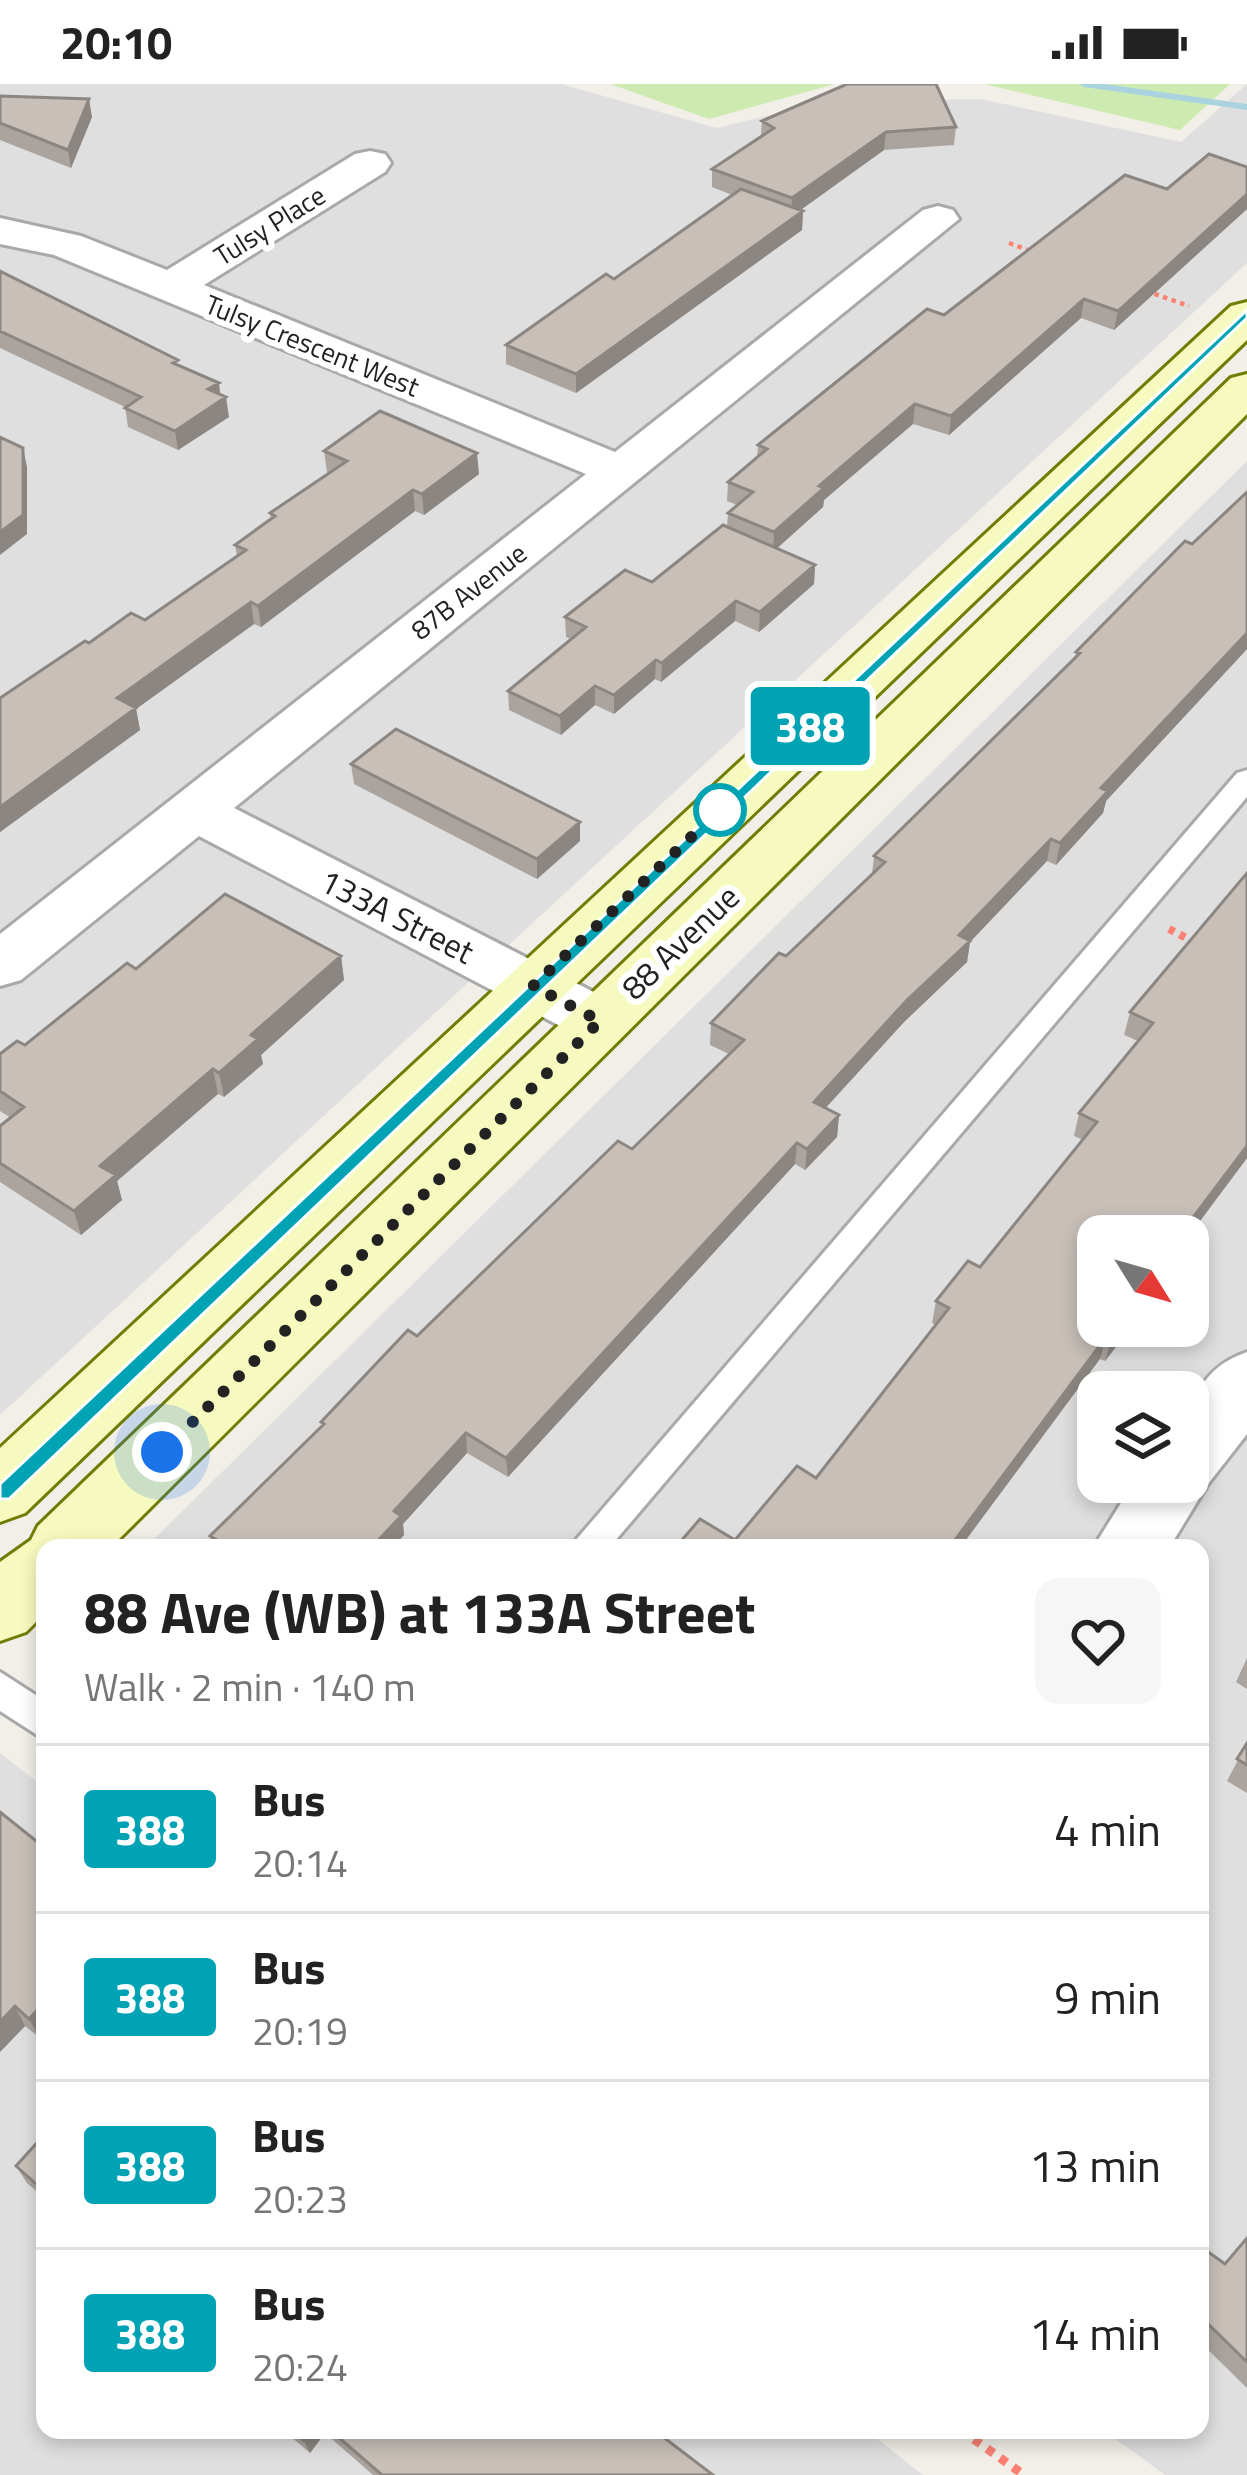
<!DOCTYPE html>
<meta charset="utf-8">
<style>
body{margin:0;font-family:"Titillium Web",sans-serif;background:#f6f6f6;color:#222;height:100vh;display:flex;flex-direction:column;font-size:45px;white-space:nowrap}
*{box-sizing:border-box;margin:0}
p{font-size:39px;color:#767676}
.icon{flex:none;width:66px;height:66px;fill:none;stroke:currentColor;stroke-width:2;stroke-linecap:round;stroke-linejoin:round}
.map{position:relative;flex:1;overflow:hidden}
.side{position:absolute;left:36px;top:1455px;width:1173px;height:900px;display:flex;flex-direction:column;background:#fff;border-radius:24px;box-shadow:0 6px 18px #0003}
.side>*{flex:none}
.badge{padding:0 24px;border-radius:9px;font-size:42px;line-height:78px}
.needle{width:78px;rotate:127deg}
.tools{position:absolute;left:1077px;top:1131px;display:grid;gap:24px}
.tools a{display:grid;place-items:center;width:132px;height:132px;border-radius:24px;background:#fff;box-shadow:0 6px 18px #0003;font-size:60px}
.you{position:absolute;width:60px;height:60px;margin:-30px;border:9px solid #fff;border-radius:50%;background:#1a73e8;box-shadow:0 0 0 18px #1a73e833}
.map>.badge{position:absolute;translate:-50% -50%;box-shadow:0 0 0 6px #fff}
.round{display:grid;place-items:center;flex:none;width:126px;height:126px;border-radius:24px;background:#f6f6f6}
.summary{display:flex;align-items:center;justify-content:space-between;height:204px;padding:0 48px}
h1{font-size:57px;font-weight:700;line-height:90px}
ul{padding:0;list-style:none}
li{display:flex;align-items:center;gap:36px;height:168px;padding:0 48px;border-top:3px solid #e0e0e0}
li div{flex:1}
li b{display:block;font-size:45px}
li em{font-style:normal}
li .badge{min-width:132px;font-weight:700;text-align:center}
.status{display:flex;justify-content:space-between;align-items:center;height:84px;padding:0 60px;background:#fff;direction:ltr}
.status svg{height:33px;fill:currentColor}
.map>svg:first-child{display:block}
.residential{fill:#e0dfdf;fill-rule:evenodd}
.grass{fill:#cdebb0}
.lines{fill:none;stroke-linecap:round;stroke-linejoin:round}
.stream{fill:#aad3df;fill-rule:evenodd}
.lane-casing{stroke:#a9a9a9;stroke-width:6}
.street-casing{stroke:#a9a9a9;stroke-width:6}
.secondary-casing{stroke:#707d05;stroke-width:6}
.path-far2{stroke:#fa8072;stroke-width:4.5;stroke-dasharray:4.5 4.5;stroke-linecap:butt}
.path-far1{stroke:#fa8072;stroke-width:8;stroke-dasharray:6 6;stroke-linecap:butt}
.path{stroke:#fa8072;stroke-width:9;stroke-dasharray:8 8;stroke-linecap:butt}
.lane{fill:#fff;fill-rule:evenodd}
.street{fill:#fff;fill-rule:evenodd}
.secondary{fill:#f7fabf;fill-rule:evenodd}
.wall{fill:#aba49e}
.shaded-wall{fill:#8b8681}
.building{fill:#c7bfb8;stroke:#8b8681;stroke-width:3}
.line{fill:#00a3b4;stroke:#fff;stroke-width:3}
.walk{stroke:#222;stroke-width:12;stroke-dasharray:0 21.6}
.stop-dot{fill:#fff;stroke:#00a3b4;stroke-width:6}
.labels{text-anchor:middle;stroke-width:12;stroke-linejoin:round;paint-order:stroke}
.far-street-label{font-size:27px;fill:#222;stroke:#fff}
.street-label{font-size:33px;fill:#222;stroke:#fff}
</style>
<div class="status"><b>20:10</b><svg viewBox="0 0 49 12"><path d="M0 12V9h3v3zM5 12V6h3v6zM10 12V3h3v9zM15 12V0h3v12zM26 1h20v11H26zM47 4h2v5h-2z"/></svg></div>
<div class="map">
<svg width="1247" height="2391" viewBox="0 0 1247 2391">
<rect width="100%" height="100%" fill="#f2efe9"/>
<path class="residential" d="M0 0H561L717 44 827 17 981 15 1181 58 1247 0V179L0 1331Z
M1247 377V2391H1165L1103 2346H1200V1464H145ZM1098 1152H1188V1242H1098ZM1098 1308H1188V1398H1098Z
M0 1669 45 1704V2346H866L923 2391H0Z"/>
<path class="grass" d="M610 0H835L709 35Z
M984 0H1230L1180 46Z"/>
<g class="lines">
<path class="stream" d="M1079 0H1105L1247 20V26L1084 3Z"/>
<g class="lane-casing">
<path id="lane" d="M1247 686V713L609 1464H569L1237 689Z
M0 1588 45 1617V1656L0 1627Z"/>
</g>
<g class="street-casing">
<path id="street" d="M370 67 385 70 391 79 385 88 204 201 615 368 923 126 938 122 953 126 959 135 234 724 621 922 630 937 621 952 600 959 579 952 199 752 21 896 0 902V850L586 390 54 171 0 160V134L81 152 167 186 355 70Z
M1247 1268V1350L1208 1400 1169 1464H1093L1134 1398H1188C1188 1342 1184 1290 1247 1268Z"/>
</g>
<g class="secondary-casing">
<path id="secondary" d="M1247 218V256L25 1429 0 1438V1364L1231 222Z
M1247 290V330L110 1464H45V1529L26 1548 0 1557V1478L31 1456 38 1442 1231 294Z"/>
</g>
<path class="path-far2" d="M1009 159 1036 169
M1146 207 1189 222"/>
<path class="path-far1" d="M1169 845 1198 860"/>
<path class="path" d="M961 2346 1024 2391"/>
<use href="#lane" class="lane"/>
<use href="#street" class="street"/>
<use href="#secondary" class="secondary"/>
</g>
<path class="wall" d="M0 12 92 33 71 84 0 56Z
M762 37 956 43 954 61 884 66 800 126 803 127 802 146 576 309 506 280V261L614 195 732 111 712 103V85L761 52Z
M1247 83V125L1114 246 1081 234 949 351 913 340 824 416 823 423 777 464 815 481 814 500 759 548 735 537 661 598 655 595 614 630 595 621 561 651 509 626 508 607 571 555 566 553 565 533 652 498 727 443 728 429 737 421 727 417 728 398 757 373 758 361 944 231 1167 105Z
M0 187 178 281 220 311 229 333 178 366 128 343 125 323 0 264Z
M324 367 479 390 424 431 415 427 261 543 254 540 136 625 140 646 0 748V614L89 559 145 536 237 472 235 461 271 435 270 429 329 389 327 388Z
M1247 408V565L1106 717 1103 729 1056 781 1047 777 970 858 967 878 904 938 825 1024 839 1031 837 1053 805 1086 795 1080 508 1393 467 1369 403 1440 404 1451 392 1464H209L212 1461 210 1452 322 1342 321 1338 417 1252 632 1065 729 970 710 961 711 939 786 872 872 790 874 772 1075 575 1076 568Z
M351 680 580 738V757L537 795 354 700Z
M1247 789V1074L1188 1153 1098 1152 1132 1242 1105 1277 1100 1275 735 1456 816 1394 936 1241 932 1239 936 1217 980 1183 1083 1056 1074 1052 1079 1029 1138 957 1124 951 1130 928Z
M341 872 344 896 261 971 263 980 224 1013 218 1010 117 1097 122 1116 81 1151 0 1098V1042L11 1034 0 1027V970L25 961 136 885Z
M1247 1574V1605L1236 1598Z
M1247 1659V1709L1227 1697Z
M0 1728 40 1954 25 1942 0 1968Z
M45 2050V2115L27 2099 16 2082Z
M1247 2154V2304L1200 2258V2162L1225 2180Z
M283 2346H654L713 2391H373L325 2349 310 2369Z"/>
<path class="shaded-wall" d="M89 15 92 33 71 84 68 66Z
M886 48 884 66 791 133 792 114Z
M1247 110V125L1114 246 1118 227Z
M803 127 802 146 576 309V290Z
M1084 215 1081 234 949 351 951 332Z
M219 299 221 317 226 313 229 333 178 366 175 347 208 305Z
M915 320 913 340 824 416 823 423 773 468 774 448 819 402Z
M23 364 27 383V450L0 471V448Z
M477 369 479 390 424 431 422 410Z
M413 406 415 427 261 543 258 522Z
M815 481 814 500 759 548 760 528Z
M736 517 735 537 661 598 662 579Z
M251 518 254 540 136 625 140 646 0 748V723L117 614Z
M1247 549V565L1106 717 1103 729 1056 781 1060 759 1101 704Z
M656 576 655 595 614 630V611Z
M595 602V621L561 651 560 632Z
M580 738V757L537 795V775Z
M1051 755 1047 777 970 858 967 878 904 938 812 1039 814 1018 959 851Z
M341 872 344 896 261 971 263 980 224 1013 219 989 251 951Z
M213 985 218 1010 117 1097 122 1116 81 1151 74 1127 100 1082Z
M839 1031 837 1053 805 1086 807 1065Z
M797 1059 795 1080 508 1393 506 1374Z
M1247 1062V1074L1188 1153 1179 1152Z
M1122 1242H1132L1105 1277 1111 1256Z
M1106 1253 1100 1275 960 1464H949Z
M466 1349 467 1369 403 1440 404 1451 392 1464H371L394 1427Z
M45 1918V1948L40 1954 29 1935Z
M15 1922 25 1942 0 1968V1938Z
M312 2346H324L325 2349 310 2369 304 2357Z"/>
<path class="building" d="M847 0H936L956 43 886 48 792 114 712 85 774 44 762 37Z
M0 12 89 15 68 66 0 39Z
M1209 70 1247 83V110L1118 227 1084 215 951 332 915 320 819 402 824 404 774 448 728 429 753 408 728 398 767 365 758 361 927 225 944 231 1125 91 1167 105Z
M741 105 803 127 576 290 506 261 606 190 614 195Z
M0 187 178 276 173 279 219 299 208 305 226 313 175 347 125 324 141 313 0 247Z
M380 327 477 369 422 410 413 406 258 522 251 518 117 614 136 624 0 723V614L85 557 89 559 131 529 145 536 246 466 235 461 275 432 270 429 347 377 324 367Z
M0 353 23 364V431L0 448Z
M1247 408V549L1101 704 1108 707 1060 759 1051 755 959 851 970 857 907 916 814 1018 839 1031 807 1065 797 1059 506 1374 466 1349 394 1427 401 1432 371 1464H209L217 1456 210 1452 324 1340 321 1338 408 1246 417 1252 618 1057 632 1065 744 956 711 939 779 869 786 872 885 778 874 772 1080 569 1076 568 1185 457 1192 460Z
M723 441 815 481 760 528 736 517 662 579 656 576 614 611 595 602 560 632 508 607 586 543 565 533 625 486 652 498Z
M396 645 580 738 537 775 351 680Z
M1247 789V1062L1179 1152H1098V1242H1122L1111 1256 1106 1253 949 1464H675L700 1435 735 1456 797 1382 816 1394 949 1224 936 1217 968 1177 980 1183 1097 1038 1079 1029 1153 939 1130 928Z
M225 810 341 872 251 951 258 955 219 989 213 985 100 1082 116 1091 74 1127 0 1079V1042L24 1023 0 1007V970L17 957 25 961 127 879 136 885Z
M1247 1659V1681L1237 1675Z
M0 1728 45 1764V1918L29 1935 15 1922 0 1938Z
M45 2050V2108L16 2082Z
M1247 2154V2278L1200 2232V2162L1225 2180Z
M292 2346H312L304 2357Z
M330 2346H654L713 2391H382Z"/>
<path class="line" d="M1247 226V234L9 1415H0V1400Z"/>
<g class="lines">
<path class="walk" d="M162 1368 600 937 533 902 723 723 720 726"/>
</g>
<circle class="stop-dot" cx="720" cy="726" r="24"/>
<g class="labels">
<g class="far-street-label">
<text transform="translate(270 142) rotate(-32)" y="9">Tulsy Place</text>
<text transform="translate(312 262) rotate(22)" y="9">Tulsy Crescent West</text>
<text transform="translate(469 508) rotate(-38)" y="9">87B Avenue</text>
</g>
<g class="street-label">
<text transform="translate(397 832) rotate(27)" y="12">133A Street</text>
<text transform="translate(680 858) rotate(-44)" y="12">88 Avenue</text>
</g>
</g>
</svg>
<div class="tools">
<a><svg class="needle" viewBox="-14 -14 28 28"><path d="M0-13l5 13h-10z" fill="#e53935"/><path d="M0 13l5-13h-10z" fill="#767676"/></svg></a>
<a><svg class="icon" aria-label="layers" viewBox="0 0 24 24"><path d="M12 4l9 5-9 5-9-5zM3 14l9 5 9-5"/></svg></a>
</div>
<div class="you" style="left:162px;top:1368px"></div>
<b class="badge" style="left:810px;top:642px;background:#00a3b4;color:#fff">388</b>
<section class="side">
<div class="summary"><div><h1>88 Ave (WB) at 133A Street</h1><p>Walk · 2 min · 140 m</p></div><a class="round"><svg class="icon" aria-label="heart" viewBox="0 0 24 24"><path d="M12 20l-8-8c-3-5 5-10 8-4 3-6 11-1 8 4z"/></svg></a></div>
<ul>
<li><span class="badge" style="background:#00a3b4;color:#fff">388</span><div><b>Bus</b><p>20:14</p></div><em>4 min</em></li>
<li><span class="badge" style="background:#00a3b4;color:#fff">388</span><div><b>Bus</b><p>20:19</p></div><em>9 min</em></li>
<li><span class="badge" style="background:#00a3b4;color:#fff">388</span><div><b>Bus</b><p>20:23</p></div><em>13 min</em></li>
<li><span class="badge" style="background:#00a3b4;color:#fff">388</span><div><b>Bus</b><p>20:24</p></div><em>14 min</em></li>
</ul>
</section>
</div>
